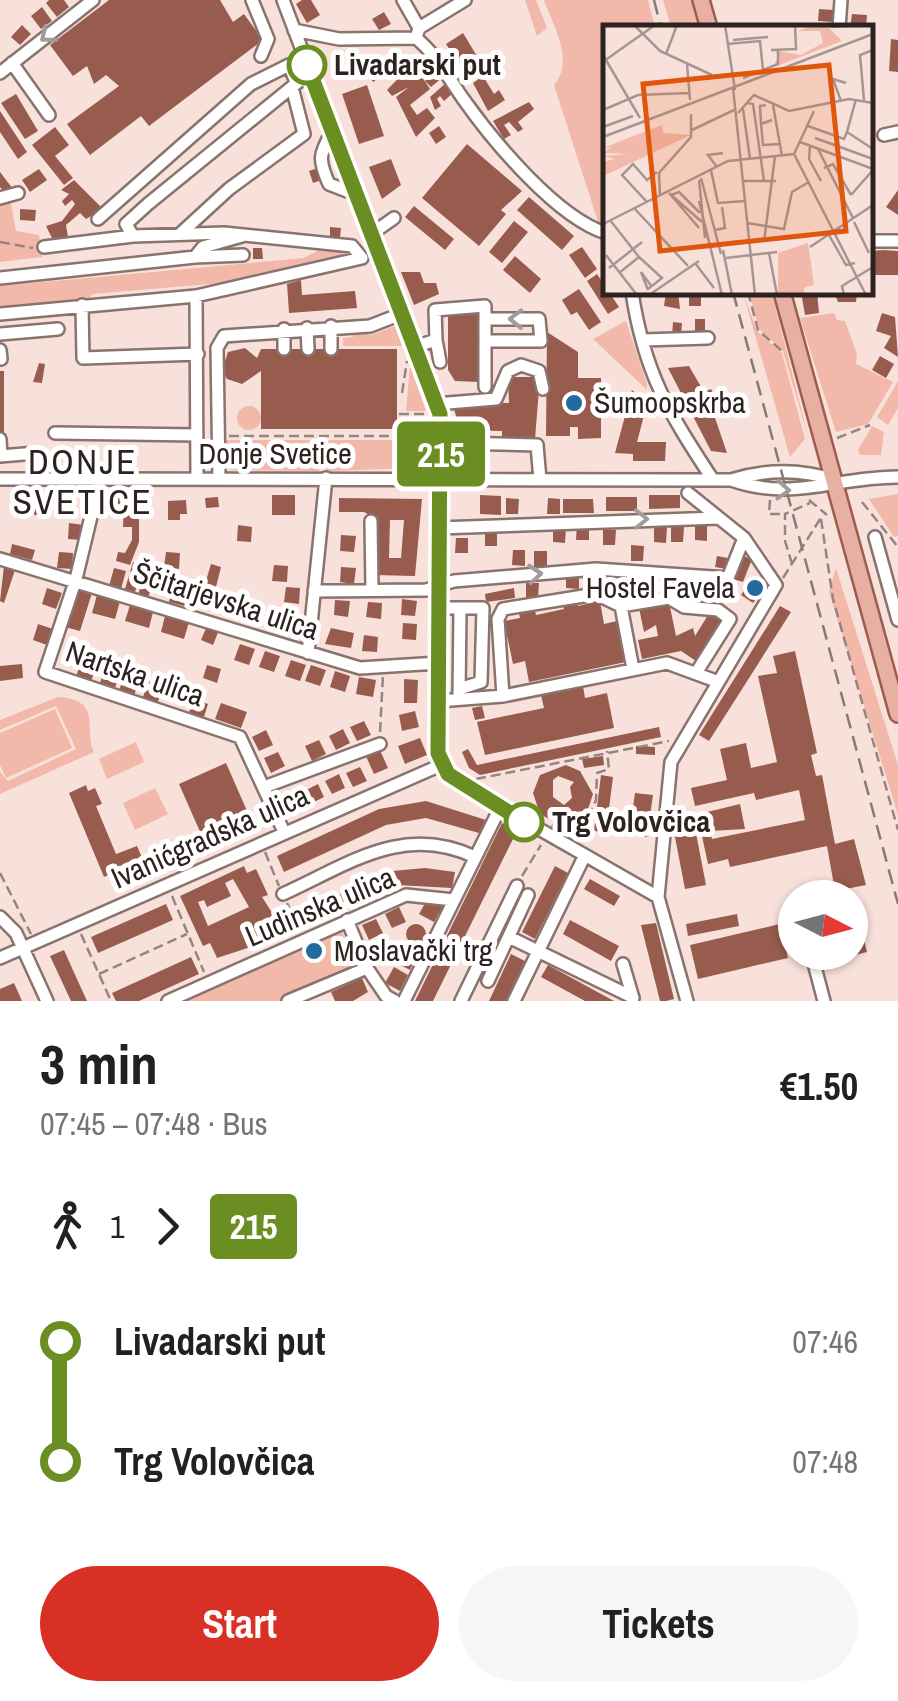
<!DOCTYPE html>
<meta charset="utf-8">
<style>
body{margin:0;font-family:"Archivo Narrow",sans-serif;background:#f6f6f6;color:#202124;height:100vh;display:flex;flex-direction:column;font-size:38px;white-space:nowrap}
*{box-sizing:border-box;margin:0}
p{font-size:32px;color:#757577}
.icon{flex:none;width:55px;height:55px;fill:none;stroke:currentColor;stroke-width:2;stroke-linecap:round;stroke-linejoin:round}
.map{position:relative;height:1001px;overflow:hidden}
.sheet{display:flex;flex-direction:column;background:#fff;flex:1}
.sheet>*{flex:none}
.badge{padding:0 20px;border-radius:8px;font-size:35px;line-height:65px}
.needle{width:65px;rotate:96deg}
.buttons{position:absolute;left:778px;top:880px;display:grid;gap:20px}
.buttons a{display:grid;place-items:center;width:90px;height:90px;border-radius:50%;background:#fff;box-shadow:0 2px 8px #0004;font-size:50px}
.map>.badge{position:absolute;translate:-50% -50%;box-shadow:0 0 0 5px #fff}
.legs{display:flex;align-items:center;gap:15px;height:110px;padding:0 40px;font-size:32px}
.legs p{margin-inline-start:auto}
.summary{display:flex;align-items:center;justify-content:space-between;height:170px;padding:0 40px}
h1{font-size:55px;font-weight:700;line-height:75px}
.button{display:flex;gap:20px;margin-top:auto;padding:20px 40px}
.button a{flex:1;height:115px;border-radius:60px;background:#d93025;color:#fff;font-size:40px;font-weight:700;line-height:115px;text-align:center}
.button a+a{background:#f6f6f6;color:#202124}
ul{padding:0 40px;list-style:none}
li{display:flex;align-items:center;gap:35px;height:120px;font-size:38px}
li i{display:grid;place-items:center;width:15px;height:100%;margin:0 12px;background:currentColor}
li i::after{content:'';width:25px;height:25px;margin:-12px;border:8px solid;border-radius:50%;background:#fff}
li p{margin-inline-start:auto}
li:first-child i{background:linear-gradient(#0000 50%,currentColor 0)}
li:last-child i{background:linear-gradient(currentColor 50%,#0000 0)}
.map>svg:first-child{display:block}
.green{fill:#f2b8a9}
.building{fill:#975c4e;fill-rule:evenodd}
.lines{fill:none;stroke-linecap:round;stroke-linejoin:round}
.minor-casing{stroke:#89736e;stroke-width:16}
.major-casing{stroke:#9c5d4e;stroke-width:20}
.path{stroke:#958480;stroke-width:2.5;stroke-dasharray:10 5;stroke-linecap:butt}
.minor{stroke:#fff;stroke-width:11}
.major{stroke:#e8b0a3;stroke-width:15}
.rail{stroke:#897975;stroke-width:2.5;stroke-dasharray:15 8;stroke-linecap:butt}
.oneway{stroke:#a09c9b}
.line-1-casing{stroke:#fff;stroke-width:22}
.line-1{stroke:#6b8e23;stroke-width:15}
.stop-1-dot{fill:#fff;stroke:#6b8e23;stroke-width:5}
.poi-dot{fill:#236b9f;stroke:#fff;stroke-width:4}
.labels{text-anchor:middle;stroke-width:10;stroke-linejoin:round;paint-order:stroke}
.stop-label{font-size:30px;font-weight:bold;fill:#2c2321;stroke:#fff;text-anchor:start}
.poi-label{font-size:30px;fill:#2c2321;stroke:#fff;text-anchor:start}
.street-label{font-size:30px;fill:#2c2321;stroke:#fff}
.quarter-label{font-size:35px;letter-spacing:2.5px;fill:#2c2321;stroke:#fff}
.inset-road{fill:none;stroke:#a79591;stroke-width:2.5}
.view{fill:#df560d;fill-opacity:0.15;stroke:#df560d;stroke-width:5}
.inset-edge{fill:none;stroke:#2c2321;stroke-width:5}
</style>
<div class="map">
<svg width="898" height="1001" viewBox="0 0 898 1001">
<rect width="100%" height="100%" fill="#f9e1db"/>
<path class="green" d="M525 0H536L547 28 537 36Z
M544 0H648L655 27 606 28 605 229 600 228 554 85C575 60 553 26 544 0Z
M663 0H692L700 27H671Z
M0 200 11 204 16 231 39 235 42 257 0 262Z
M341 249 342 256 222 283 93 294 85 302 0 310V286L304 258 317 251Z
M743 293 757 331 782 353 805 439 790 457Z
M749 293H772L809 440 783 351 759 329Z
M834 313 837 320 845 321 857 354 856 364 893 382 868 424 836 432 800 318Z
M626 321 647 384V390L593 339Z
M395 326 402 346H343V338L353 337 354 331 371 335Z
M410 366 426 411H406Z
M898 381V408L888 425 877 417Z
M237 418a12 12 0 1 1 24 0a12 12 0 1 1-24 0Z
M872 426 884 432 881 455H860L858 450Z
M224 440H320L319 471 230 470Z
M326 440H429L430 454 415 468 326 471Z
M898 494V536L894 537 869 499Z
M836 568 898 765V815L829 592Z
M58 697C104 700 83 729 94 752L0 794V772L8 781 76 749 56 706 0 730V720Z
M55 709 72 748 6 778 0 765V733Z
M136 742 144 762 107 779 99 759Z
M155 788 168 814 135 830 123 803Z
M340 928 360 967 283 1001H181Z"/>
<path class="building" d="M49 0H64L69 7 57 17 46 3Z
M109 0H220L233 22 244 14 263 40 149 126 141 116 90 155 67 124 119 86 106 75 94 84 87 66 73 76 50 45Z
M302 0H311L320 15 307 23 296 4Z
M42 7 52 21 41 29 31 16Z
M819 9 834 10 833 22 818 21Z
M384 12 391 24 379 30 372 19Z
M852 14 867 15 866 28H850Z
M22 25 31 34 20 45 11 37Z
M463 33 486 71 470 81 446 44Z
M891 39 898 40V72L889 71Z
M365 55 372 65 363 71 357 61Z
M382 60 390 70 373 82 366 71Z
M413 63 430 89 410 105 417 115 427 108 435 118 416 137 396 97 409 87 392 96 387 90Z
M438 71 443 77 431 87 425 81Z
M483 76 494 94 499 90 505 100 488 111 473 83Z
M446 83 453 93 444 101 440 96 437 99 441 106 435 110 430 97Z
M367 85 384 136 359 144 342 94Z
M16 94 38 131 25 139 1 103Z
M529 102 534 109 518 122 523 129 518 132 509 122 504 125 511 135 504 139 493 121Z
M0 111 27 152 18 159 0 132Z
M439 126 446 137 436 144 429 133Z
M55 127 69 145 55 156 73 178 64 185 32 145Z
M467 144 522 191 501 210 506 214 479 246 422 198Z
M391 159 401 185 382 199 369 167Z
M329 164 333 176 313 183 309 171Z
M39 169 47 180 30 192 22 180Z
M0 172 13 189 6 195 0 187Z
M74 180 103 209 86 219 80 213 66 225 68 237 53 240 46 226 62 221 75 204 72 200 65 206 62 201 69 194 61 190Z
M898 190V215L886 207Z
M529 197 574 236 562 250 517 210Z
M414 206 454 239 445 250 405 217Z
M20 209 36 210 35 221 20 220Z
M514 221 528 232 502 263 489 252Z
M330 227 341 228 340 238 330 237Z
M582 247 597 269 585 278 569 255Z
M253 248H262L263 259H253Z
M883 250 898 251V275H870V251Z
M515 256 541 279 530 293 503 270Z
M401 272H420L424 283H436L439 294 414 305Z
M597 274 619 307 608 314 587 281Z
M301 280 302 295 355 291 357 308 289 313 287 284Z
M579 289 601 322 589 330 577 312 571 315 562 300Z
M666 292H678L680 309 664 306Z
M689 292H701V306H689Z
M801 292H817L819 313 805 315Z
M834 292H857L856 302H838Z
M478 310 479 382 455 381 448 370V311Z
M882 313 895 317 898 357 884 348 891 336 876 331Z
M695 319H705V334H695Z
M673 322 682 323 681 336H672Z
M547 332 578 352V378H601V438L578 439V427H570V436H546Z
M245 348 257 358 261 349H397V429H261V371L242 384 227 379 222 370 228 352Z
M880 356 894 364 886 378 872 370Z
M39 363 45 364 42 383 33 382Z
M689 366 704 392 711 389 715 397 711 406 727 453 711 451 668 368Z
M0 371H4V432H0Z
M508 377H540L535 439H502V431L460 430 452 402 509 403Z
M632 390 647 404 637 442H666L665 461H633V454L615 453Z
M272 495H295V515H272Z
M480 495 501 496V515L480 514Z
M649 495H680V508L649 509Z
M101 496H121V504H115L114 510 101 509Z
M34 497H50V515H34Z
M218 497 219 507 206 508 205 498Z
M606 497H637V511H606Z
M124 498H139V542L130 565 116 561 118 552 125 553 132 540V527H123Z
M339 498 422 499 415 576 374 575 377 519 364 512H339ZM390 520H404L401 558H389Z
M506 498 519 499 518 514H506Z
M548 498 560 499V514H547Z
M563 499H593L594 513H563Z
M186 500 187 514H180V520H168V501Z
M69 523 84 525 82 540 68 539Z
M577 524H589V540H576Z
M238 525 252 527 251 542 237 541Z
M695 525H707V541L695 540Z
M553 527H566L565 543 553 542Z
M654 527H667L666 543 654 542Z
M671 527H684L683 542H671Z
M603 529 616 530 615 545H603Z
M485 530 497 531V546H485Z
M341 535 356 536 354 552 340 551Z
M456 538H468V553H455Z
M12 544 35 550 32 560 10 554Z
M631 545 644 546 643 561H631Z
M513 550H525V566L512 565Z
M534 551H547V567H534Z
M59 552 73 553 72 569 57 568Z
M166 552 180 553 179 569 164 567Z
M717 556 728 558 726 569 715 567Z
M743 556 752 559 743 582 733 579Z
M133 562 143 565 135 592 125 589Z
M211 564 221 567 216 587 205 584Z
M274 565 288 566 287 582 272 581Z
M4 566 15 570 4 603 0 601Z
M341 567 356 568 354 584 340 582Z
M114 568 126 571 121 589 109 586Z
M146 569 156 572 148 598 138 595Z
M587 572 600 573 599 588H587Z
M566 573H579V589L566 588Z
M754 576 766 585 753 603 741 595Z
M704 580 718 582 717 598 702 596Z
M526 583H539L538 599 526 598Z
M286 587 300 588 299 604 284 602Z
M47 588 62 593 56 609 42 604Z
M77 588 92 593 80 631 65 627Z
M172 588 196 594 192 608 169 602Z
M514 588 515 598 486 602 485 594Z
M576 593 578 606 600 601 604 624 617 621 626 662 529 682 525 661 513 664 504 621 520 618 518 609 534 606 536 615 564 609 561 596Z
M97 595 120 601 115 619 92 613Z
M402 599 417 601 415 616 401 615Z
M335 600 350 601 348 617 334 615Z
M368 602 382 603 381 619 366 617Z
M669 602 676 636 693 628 695 636 710 612 725 622 699 663 681 651 642 659 638 640 658 636 656 625 644 632 639 608Z
M130 605 153 612 149 628 125 621Z
M780 606 791 612 709 741 699 735Z
M165 616 189 622 184 639 161 632Z
M403 623 417 624 416 640 402 639Z
M38 624 53 629 47 645 33 640Z
M289 624 304 626 302 641 284 635Z
M207 626 219 630 213 645 201 640Z
M331 628 354 633 351 648 325 644Z
M364 635 378 637 377 652 362 651Z
M240 644 255 649 249 665 234 660Z
M265 651 280 656 274 672 259 667Z
M795 651 817 753 811 755 816 776 822 775 835 844 854 839 866 885 835 891 827 846 730 867 728 859 708 864 699 822 704 821 703 813 740 804 745 829 710 831 712 839 805 820 799 790 756 800 754 793 695 806 691 788 727 780 720 749 746 743 751 768 777 762 758 676 777 673 773 656Z
M291 660 306 665 300 681 285 676Z
M81 661 96 666 91 682 76 677Z
M22 664 23 678 0 681V666Z
M207 665 221 669 217 683 203 678Z
M311 665 326 670 320 686 305 681Z
M105 667 120 672 115 688 100 683Z
M335 671 350 676 345 692 330 687Z
M124 675 139 680 134 696 119 691Z
M359 677 376 680 373 697 356 694Z
M404 679 418 680 417 703H404Z
M149 681 163 686 158 702 143 697Z
M172 683 190 689 185 705 167 699Z
M583 686 585 698 607 693 614 728 485 755 477 722 544 708 541 695Z
M194 699 208 704 203 720 188 715Z
M221 703 247 712 241 728 215 719Z
M482 706 485 718 475 720 472 708Z
M415 711 419 727 402 731 399 715Z
M364 721 371 735 357 741 350 727Z
M659 727 661 737 480 775 469 768 462 752 468 749 477 765Z
M343 729 350 743 336 750 329 736Z
M266 730 273 745 259 751 252 737Z
M420 738 427 755 405 764 398 746Z
M319 740 326 754 312 761 305 746Z
M636 746 655 747V755L636 754Z
M379 748 388 768 374 774 365 754Z
M278 752 285 766 271 773 264 758Z
M603 756 604 765 584 768 582 759Z
M226 763 248 813 201 834 179 784Z
M566 765 580 771 593 794 587 812 578 820 558 824 540 814 533 793 540 775ZM558 776 574 782 570 787 572 798 564 805 553 797V780Z
M360 767 367 781 353 787 346 773Z
M339 774 345 788 332 794 325 781Z
M601 775 613 777 606 832 594 831Z
M318 784 324 797 310 804 304 791Z
M86 785 88 791 95 788 102 804 96 806 116 854 137 846 143 860 104 877 69 793Z
M296 793 302 808 288 814 281 800Z
M635 793 653 795 647 837 629 835Z
M426 801 486 820 479 833 426 818 386 825 284 872 277 856 379 809Z
M502 823 517 831 507 851 433 1001H415Z
M695 828 706 885 685 889 674 832Z
M244 866 247 873 256 869 268 895 262 897 280 925 255 941 257 945 217 958 210 943 203 946 180 896ZM233 879 249 907 208 926 198 902 204 900 207 907 231 896 225 883Z
M555 866 568 873 535 939 522 932Z
M425 868 455 872 452 888 397 885 304 926 298 912 392 871Z
M590 879 620 896 614 906 584 889Z
M428 898 443 906 434 922 419 914Z
M166 904 173 920 98 953 91 937Z
M399 907 406 922 392 928 385 914Z
M737 914 739 926 688 936 686 924Z
M376 919 383 933 369 940 362 925Z
M570 920 619 946 611 961 563 934Z
M656 923 674 999 666 1001H660L641 925Z
M780 924 788 958 698 979 690 945Z
M406 934a10 10 0 1 1 20 0a10 10 0 1 1-20 0Z
M861 928 867 952 824 963 821 952H850V931Z
M386 941 392 955 379 962 372 947Z
M404 945 418 953 410 970 395 962Z
M64 950 72 968 87 1001H71L50 956Z
M511 954 525 961 506 1001H489Z
M191 957 199 974 139 1001H116L112 993Z
M548 965 614 1001H585L541 977Z
M394 967 408 975 400 991 385 983Z
M362 978 368 992 353 1001H335L331 992Z
M14 983 22 1001H0V989Z"/>
<g class="lines">
<g class="minor-casing">
<path id="minor" d="M252 0 268 39 261 56
M283 0 440 414 437 745 441 765 464 786 658 897
M403 0 419 28
M839 28 841 0
M294 30 339 39 416 38C436 54 449 79 464 100 493 141 557 218 606 233
M416 38 419 28 465 0
M12 63 49 115
M0 73 93 0
M332 132C319 154 318 160 329 184L355 194
M884 135 898 132
M0 198 18 193
M98 219 251 84 289 65 296 82
M180 234 229 189 304 134 292 87
M370 235 394 218
M133 236 126 224 148 204 303 78
M870 241H898
M195 257 243 255
M0 278 195 257 203 247 242 236
M632 292C644 373 669 413 713 480
M196 296 197 479
M82 305 83 358 198 354
M0 314 196 296 362 258 352 246 224 233 133 236 44 247
M307 328 308 349
M284 329V349
M0 334 58 329
M436 340 440 362
M643 340 708 338
M485 341H541L539 319H485
M414 347 436 340 435 310 485 306V387
M331 349V326
M0 350 1 359
M436 404 496 399 508 371 521 365 539 371 543 389
M55 433 197 435
M0 439 1 456
M455 443 537 445 540 480
M0 456 36 453
M0 479 731 480C766 469 801 469 835 480
M100 479 76 579 45 672 240 737 284 832
M219 479 217 348 224 336 370 326 401 314
M731 480C794 502 834 477 898 477
M371 521 372 590
M439 528 718 518
M875 537 898 620
M0 559 360 668 438 663
M314 591 426 590 454 581 596 569 728 578 744 538
M438 608H460L459 697
M308 653 326 478
M633 669 621 606 669 598 684 607 718 610 730 619 696 673
M459 689 481 682 483 608H460
M503 696 498 619 503 609 596 594 621 606
M438 701 503 696 667 663 716 681
M264 787 380 744
M283 894C349 864 403 823 475 857
M0 917 16 933 47 1001
M509 937 632 997
M811 952 824 1001
M0 958 441 765
M623 964 633 998
M367 968 386 996 395 1001
M488 981 528 895
M168 1001 406 895 454 900
M288 1001 367 968 347 920
M404 1001 500 808
M461 1001 517 886
M514 1001 584 857
M687 1001 658 897 671 762 776 585 744 538 688 493"/>
</g>
<g class="major-casing">
<path id="major" d="M701 0 709 28
M782 292 898 714"/>
</g>
<path class="path" d="M0 242 33 248
M748 292 758 330 783 352
M402 393 407 361
M399 414H427
M229 436H431
M837 438 870 425
M324 469V437
M770 500 769 514H783
M809 500 827 515
M862 502 898 547
M821 519 833 599 898 830
M792 564 785 541V514L810 503
M783 578 822 516
M380 732 383 675
M476 779 669 741
M552 827 555 822 570 828 586 823 596 800 597 773 609 769 607 751
M265 852 279 886
M0 873 31 934
M522 876 541 845
M172 896 204 972
M287 903 300 932
M81 934 111 1001
M99 974 187 934"/>
<use href="#minor" class="minor"/>
<use href="#major" class="major"/>
<path class="rail" d="M654 0 661 28
M733 292 898 904"/>
</g>
<defs><path id="oneway-chevron" d="M-2-3.5L2.5 0L-2 3.5" fill="none" stroke-width="1.6" stroke-linecap="round" stroke-linejoin="round" transform="scale(2.5)"/></defs>
<g class="oneway">
<use href="#oneway-chevron" transform="translate(47 36) rotate(142)"/>
<use href="#oneway-chevron" transform="translate(516 319) rotate(-179)"/>
<use href="#oneway-chevron" transform="translate(783 490) rotate(4)"/>
<use href="#oneway-chevron" transform="translate(641 519)"/>
<use href="#oneway-chevron" transform="translate(535 574) rotate(-5)"/>
</g>
<g class="lines">
<g class="line-1-casing">
<path id="line-1" d="M307 65 440 414 438 753 448 774 524 822"/>
</g>
<use href="#line-1" class="line-1"/>
</g>
<g class="stop-1-dot">
<circle cx="307" cy="65" r="18"/>
<circle cx="524" cy="822" r="18"/>
</g>
<g class="poi-dot">
<circle cx="574" cy="403" r="10"/>
<circle cx="755" cy="588" r="10"/>
<circle cx="314" cy="951" r="10"/>
</g>
<g class="labels">
<g class="stop-label">
<text x="334" y="75">Livadarski put</text>
<text x="552" y="832">Trg Volovčica</text>
</g>
<g class="poi-label">
<text x="594" y="413">Šumoopskrba</text>
<text x="735" y="598" text-anchor="end">Hostel Favela</text>
<text x="334" y="961">Moslavački trg</text>
</g>
<g class="street-label">
<text x="275" y="464">Donje Svetice</text>
<text transform="translate(226 601) rotate(18)" y="10">Ščitarjevska ulica</text>
<text transform="translate(135 674) rotate(19)" y="10">Nartska ulica</text>
<text transform="translate(210 837) rotate(-24)" y="10">Ivanićgradska ulica</text>
<text transform="translate(320 907) rotate(-23)" y="10">Ludinska ulica</text>
</g>
<g class="quarter-label">
<text x="83" y="474">DONJE<tspan x="83" dy="40">SVETICE</tspan></text>
</g>
</g>
<g transform="translate(603 25)">
<rect width="270" height="270" fill="#f9e1db"/>
<path d="M211 0H223L239 16 171 42 176 26 198 30 220 18 217 6H195ZM59 100 60 108 88 110 0 151V137L12 134 0 131 25 129 0 128 8 122 0 123ZM205 218 211 260 202 262 200 269 175 270V228Z" fill="#f2b8a9"/>
<path class="inset-road" d="M31 0 57 26 109 50M122 0 132 65M228 2 262 0M130 15 165 12M124 19 157 16 160 45M168 25 193 24 192 0M63 29 74 0M0 30 37 93M1 36 52 0M84 39 87 75M140 53 175 39V26M130 63 152 270M261 75 257 30 270 25M238 76 230 54 243 58M144 78 150 79 161 156M163 80 157 81 158 99 169 95M170 80 179 131M140 84 147 134M0 85 35 70 86 68M135 88 151 70 186 86 246 74 270 78M158 99 160 120 177 119M205 101 241 114 244 107 270 124M0 102 30 91M89 105 131 85M244 107 253 74M0 112 270 9M212 113 270 134M197 117 270 144M207 121 206 134 218 156M215 124 250 193M191 129 263 270M114 142 105 130 120 128M221 143 230 139 248 170M108 145 115 178 142 176M98 153 118 229M96 155 102 213M140 156H173M66 168 99 197M57 169 56 148 88 112V89M67 169 96 203M68 170 76 167 97 188M248 170 270 145M96 176 119 270M44 177 19 150 30 139 44 155 54 147M31 183 85 241M7 195 36 232 16 248M251 197 266 228M144 198 181 204 189 167 206 157M0 199 125 136 191 129 211 86M112 205 122 203 119 182M226 210 243 240 252 238M161 217 172 131M207 222 270 180M120 225 129 270M166 228 174 270M3 230 34 270M36 232 59 253 45 264M123 233 174 227M92 238 111 263M6 243 39 217M45 265 38 247 49 262M46 270 96 236M241 270 239 261 270 242"/>
<path class="view" d="M226 40 243 206 57 226 40 59Z"/>
<rect width="270" height="270" class="inset-edge"/>
</g>
</svg>
<div class="buttons">
<a><svg class="needle" viewBox="-14 -14 28 28"><path d="M0-13l5 13h-10z" fill="#e53935"/><path d="M0 13l5-13h-10z" fill="#757577"/></svg></a>
</div>
<b class="badge" style="left:441px;top:454px;background:#6b8e23;color:#fff">215</b>
</div>
<section class="sheet">
<div class="summary"><div><h1>3 min</h1><p>07:45 – 07:48 · Bus</p></div><b>€1.50</b></div>
<div class="legs"><svg class="icon" aria-label="walk" viewBox="0 0 24 24"><circle cx="13" cy="4" r="2"/><path d="M13 8l-2 6 4 7M11 14l-3 7M7 12l3-4h3l4 4"/></svg>1<svg class="icon" aria-label="forward" viewBox="0 0 24 24"><path d="M9 5l7 7-7 7"/></svg><b class="badge" style="background:#6b8e23;color:#fff">215</b></div>
<ul>
<li><i style="color:#6b8e23"></i><b>Livadarski put</b><p>07:46</p></li>
<li><i style="color:#6b8e23"></i><b>Trg Volovčica</b><p>07:48</p></li>
</ul>
<div class="button"><a>Start</a><a>Tickets</a></div>
</section>
